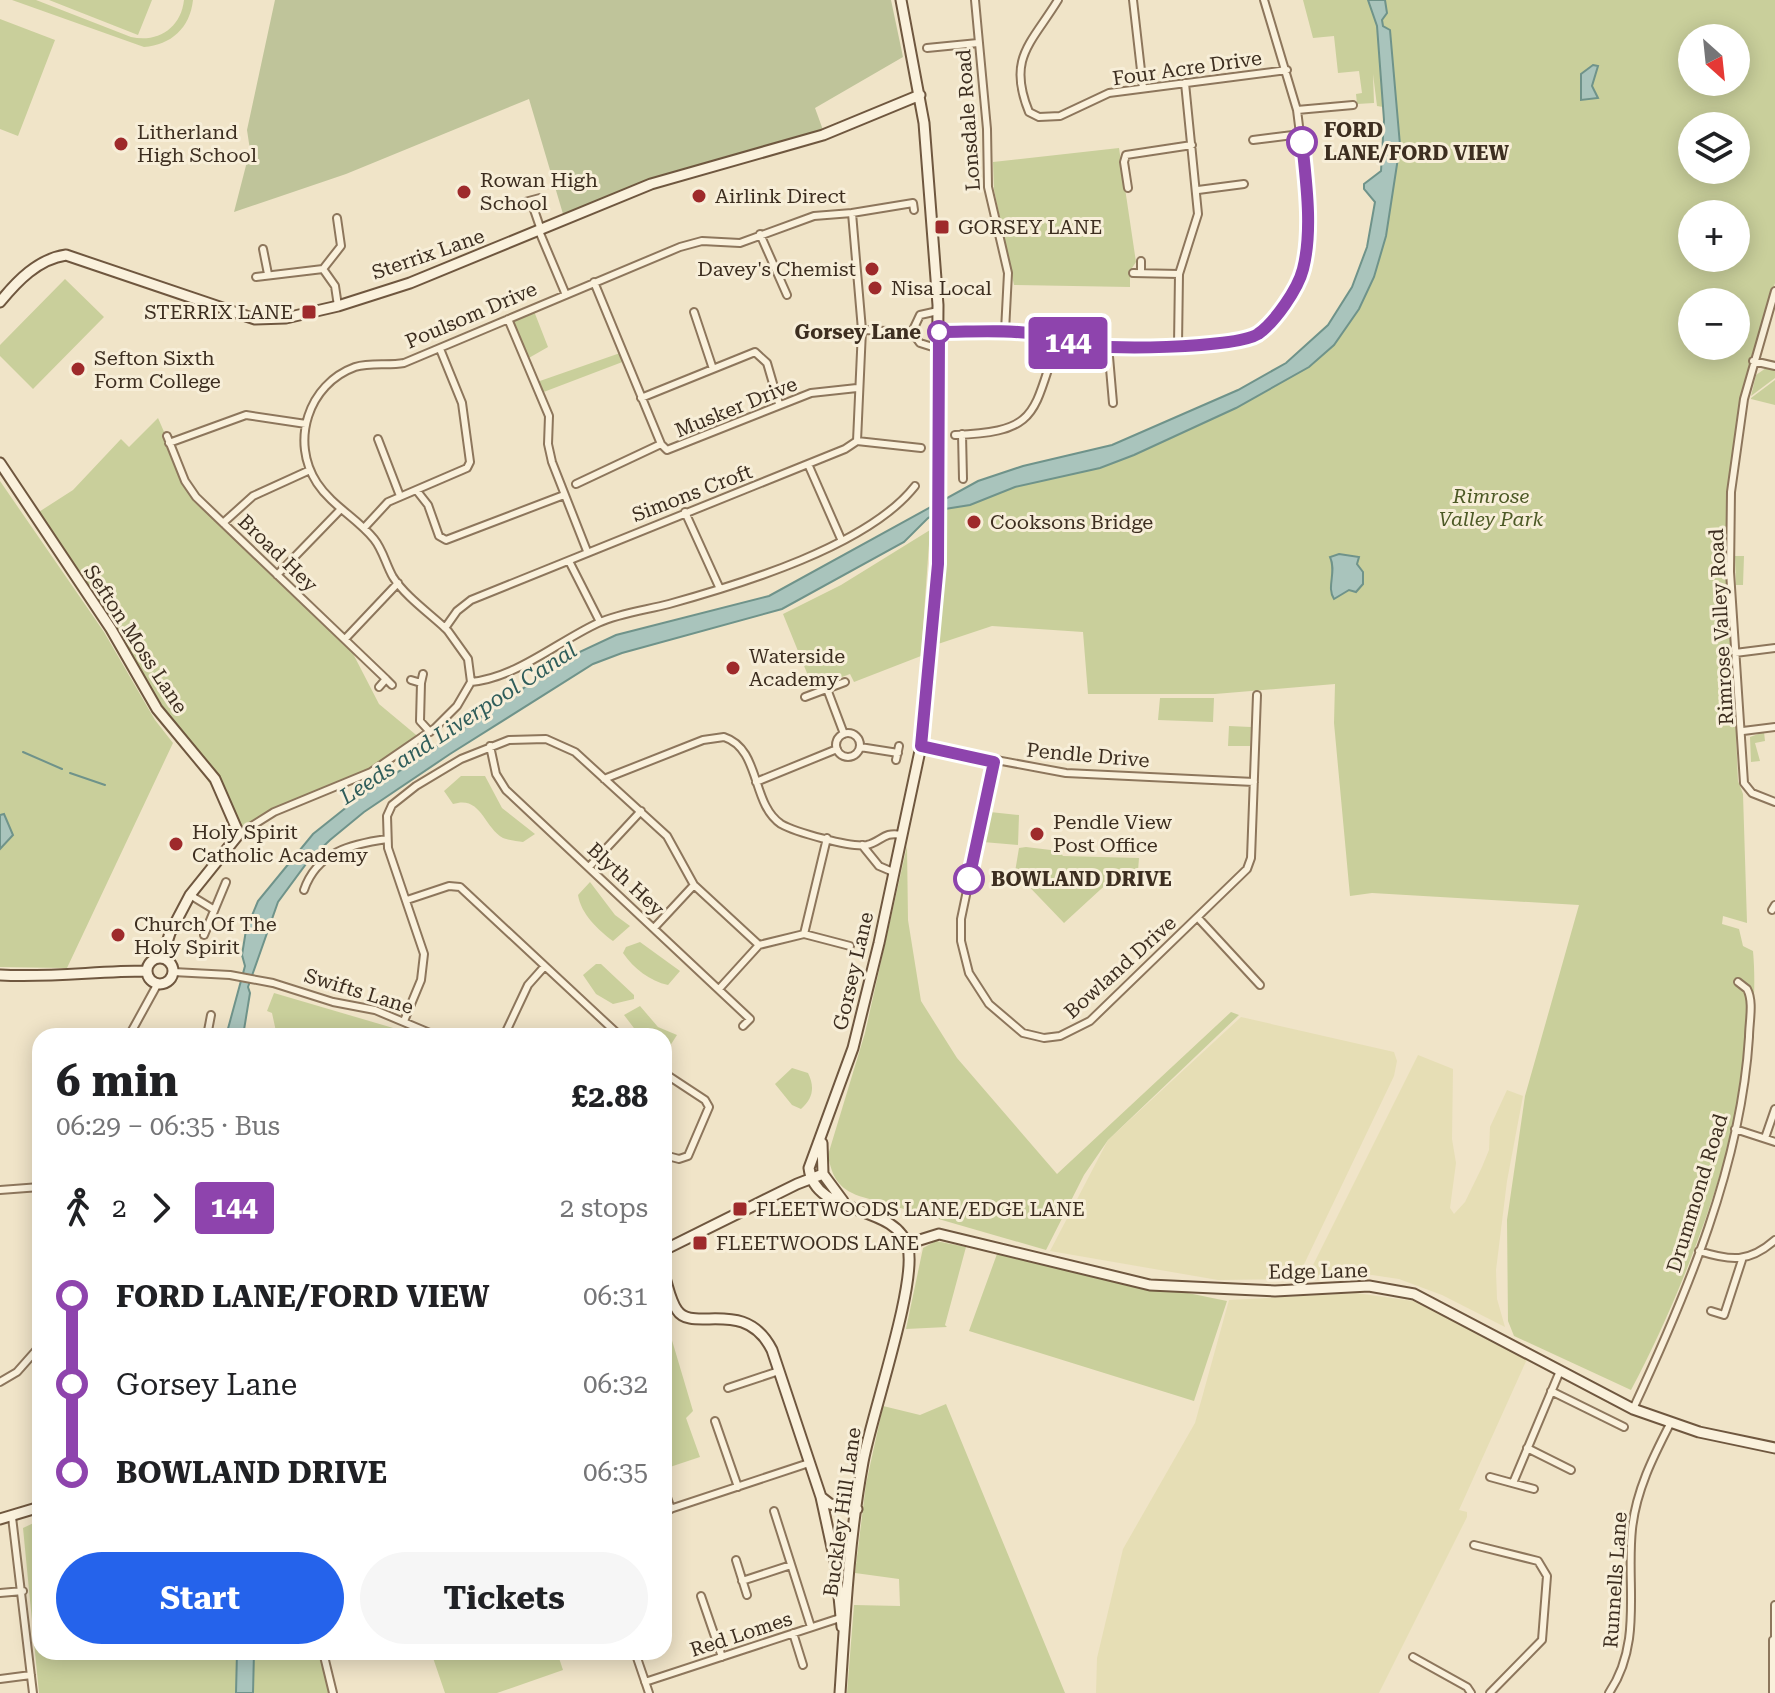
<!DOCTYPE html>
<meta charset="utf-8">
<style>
body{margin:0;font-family:"Roboto Serif",serif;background:#f6f6f6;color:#202124;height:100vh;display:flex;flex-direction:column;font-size:30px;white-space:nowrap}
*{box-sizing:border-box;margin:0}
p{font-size:26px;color:#757577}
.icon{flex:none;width:44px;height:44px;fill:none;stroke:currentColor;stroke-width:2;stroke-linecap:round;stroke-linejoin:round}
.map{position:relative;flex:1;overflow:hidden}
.details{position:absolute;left:32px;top:1028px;width:640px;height:632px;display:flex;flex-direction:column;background:#fff;border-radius:24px;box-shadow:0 4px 20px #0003}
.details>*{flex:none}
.badge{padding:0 16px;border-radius:6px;font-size:28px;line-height:52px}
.needle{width:52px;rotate:153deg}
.tools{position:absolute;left:1678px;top:24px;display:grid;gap:16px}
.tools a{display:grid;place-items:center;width:72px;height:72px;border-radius:50%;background:#fff;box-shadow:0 4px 20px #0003;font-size:40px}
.map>.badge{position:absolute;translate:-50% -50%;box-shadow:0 0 0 4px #fff}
.legs{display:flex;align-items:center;gap:12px;height:88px;padding:0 24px;font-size:26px}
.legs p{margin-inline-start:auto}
.summary{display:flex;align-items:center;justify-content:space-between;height:136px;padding:0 24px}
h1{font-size:44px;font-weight:700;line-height:60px}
.primary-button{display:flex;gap:16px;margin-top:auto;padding:16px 24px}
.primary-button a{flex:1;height:92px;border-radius:48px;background:#2563eb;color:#fff;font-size:32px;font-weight:700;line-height:92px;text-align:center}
.primary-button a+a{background:#f6f6f6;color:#202124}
ul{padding:0 24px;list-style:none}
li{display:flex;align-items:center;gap:28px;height:88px;font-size:30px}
li i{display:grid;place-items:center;width:12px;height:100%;margin:0 10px;background:currentColor}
li i::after{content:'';width:20px;height:20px;margin:-10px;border:6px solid;border-radius:50%;background:#fff}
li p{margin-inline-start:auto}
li:first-child i{background:linear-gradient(#0000 50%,currentColor 0)}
li:last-child i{background:linear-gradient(currentColor 50%,#0000 0)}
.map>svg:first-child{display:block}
.farmland{fill:#e6deb5}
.green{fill:#c9cf9b;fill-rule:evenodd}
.cemetery{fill:#bfc49a}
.water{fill:#a9c4bc;stroke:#6f938a;stroke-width:2}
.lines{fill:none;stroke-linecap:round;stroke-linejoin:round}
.stream{stroke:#6f938a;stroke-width:2}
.street-casing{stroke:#8d765c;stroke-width:10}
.secondary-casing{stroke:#6f573f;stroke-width:13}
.street{stroke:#faf1dc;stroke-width:6}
.secondary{stroke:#faf1dc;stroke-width:9}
.line-1-casing{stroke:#fff;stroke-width:18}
.line-1{stroke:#8e44ad;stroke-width:12}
.stop-1-dot{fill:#fff;stroke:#8e44ad;stroke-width:4}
.poi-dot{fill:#9e2a2b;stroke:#f7eed8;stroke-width:3}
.labels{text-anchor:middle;stroke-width:6;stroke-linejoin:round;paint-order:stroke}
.street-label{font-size:20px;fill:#3d2e20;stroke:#f7eed8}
.stop-label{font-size:20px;font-weight:bold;fill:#3d2e20;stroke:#f7eed8;text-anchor:start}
.poi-label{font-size:20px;fill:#3d2e20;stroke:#f7eed8;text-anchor:start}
.park-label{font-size:20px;font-style:italic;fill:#4d5a26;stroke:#f7eed8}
.water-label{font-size:22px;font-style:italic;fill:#2f5d5a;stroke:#f7eed8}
</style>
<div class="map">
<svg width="1775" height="1693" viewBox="0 0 1775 1693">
<rect width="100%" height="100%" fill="#f0e4c8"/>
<path class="farmland" d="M1241 1017 1394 1052 1397 1061 1394 1076 1297 1279 1218 1280 1050 1251 1108 1140Z
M1418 1055 1453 1069 1452 1139 1456 1163 1450 1208 1454 1214 1465 1202 1482 1167 1489 1150 1490 1127 1507 1090 1523 1096 1507 1181 1496 1270 1497 1299 1505 1327 1442 1295 1399 1279 1372 1275 1314 1279 1311 1269Z
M1356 1293 1413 1301 1527 1359 1459 1510 1467 1512V1517L1379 1693H1096L1097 1658 1123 1549 1195 1423 1229 1300Z"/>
<path class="green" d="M12 0H36L131 37C158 43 181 28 184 0H193C190 28 171 45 144 47Z
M49 0H152L138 35Z
M1303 0H1368L1377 27 1383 107 1377 106 1373 74 1374 103 1357 104 1356 94 1362 93 1359 71 1338 73 1334 36 1313 38Z
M1376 0H1775V283L1749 365 1737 421 1727 521 1738 781 1743 794 1747 923 1723 916 1722 924 1739 929 1743 946 1753 951C1765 1082 1692 1276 1631 1390L1514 1336 1508 1321 1507 1220 1525 1096 1579 905 1372 893 1350 896 1334 723 1335 684 1215 694H1088L1083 632 992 626 929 647 947 504 1073 466 1285 374 1360 291 1390 163ZM1692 38H1736V82H1692ZM1692 126H1736V170H1692ZM1692 214H1736V258H1692ZM1692 302H1736V346H1692Z
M0 19 55 40 18 136 0 129Z
M1119 148 1136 262 1130 271V287L1014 285 994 190 993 162Z
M65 279 104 317 33 389 0 356V345Z
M532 306 548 347 527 359 508 319Z
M623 352 625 361 541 393 537 382Z
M1766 368 1775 370V378L1751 396 1756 375Z
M1775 380V405L1751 399V398Z
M158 418 189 489 347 642 379 704 421 739 371 772 274 812 233 836 218 798 199 765 31 517 73 490 121 439 129 447Z
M0 481 104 632 155 720 173 743 67 968 0 967Z
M930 530 921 656 854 682 850 674 813 688 783 614 841 585Z
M1735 556H1744L1743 585H1736Z
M1160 698H1214L1213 722 1158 720Z
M1229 726 1251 727 1250 746H1228Z
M1764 732 1765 741 1755 743 1760 761 1751 762 1750 737Z
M461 776H485L502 808 535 834 523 842C517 841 508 840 503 838 483 826 481 795 453 804L444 791Z
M990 812 1019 815 1018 845 983 842Z
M907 846 908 920 921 1001 957 1058 1057 1174 1231 1012 1239 1015 1108 1140 1084 1175 1046 1250 859 1196C838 1188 832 1177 828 1155L865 1033Z
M1026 847 1059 851 1063 856 1139 858 1138 871 1122 886 1113 878 1064 923 1015 872 1019 848Z
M590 882 615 915 630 926 613 941C598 930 581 914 578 895Z
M640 942 680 971 668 985C650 981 634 969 623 953L626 947Z
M596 964H601L634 995V999L613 1004 596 994 583 975Z
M274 993 400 1030 412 1035 346 1032 337 1036H277L272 1013 267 1011Z
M640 1006 658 1027 677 1035 668 1049 664 1050V1036H640L624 1015Z
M792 1068 808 1073C815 1087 813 1099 801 1109L792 1105 775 1084Z
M936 1241 966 1247 945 1325 947 1327 906 1329 923 1248Z
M997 1254 1227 1301 1194 1401 969 1331Z
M671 1337 693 1411 686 1418 700 1457 664 1469V1338Z
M946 1404 1065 1693H847L854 1605 900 1606 899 1579 855 1573 866 1484 883 1406 920 1415Z
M40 1520V1652H237L236 1693H39L23 1528Z
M254 1652H320L330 1693H253Z
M431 1652H557L563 1670 497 1693H445Z"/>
<path class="cemetery" d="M275 0H891L903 57 815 108 823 130 678 171 563 214 529 99 346 174 234 212 250 150 247 130Z"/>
<path class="water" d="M1368 0H1385L1387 13 1382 20 1383 26 1390 30 1400 145 1386 236 1374 277 1359 309 1334 345 1309 367 1236 408 1134 455 1100 468 1015 487 970 505 945 509 928 518 904 542 782 609 622 653 593 664 450 754 364 812 330 840 309 860 278 902 248 987 250 993 243 1036H226L245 966 242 955 246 930 258 901 313 834 353 802 573 655 616 635 769 596 978 481 1023 466 1112 445 1238 390 1286 363 1328 325 1352 287 1367 247 1375 202 1364 189V184L1381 171 1384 120 1377 26Z
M1593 65 1598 66 1592 86 1598 98 1581 100V74Z
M1339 554 1359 557 1357 564 1363 572V584L1356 592 1349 590 1334 599C1326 587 1337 572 1330 557Z
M4 814 13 835 0 849V815Z
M237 1652H254L253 1693H236Z"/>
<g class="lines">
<path class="stream" d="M23 752 62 769
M70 773 105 785"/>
<g class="street-casing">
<path id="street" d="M975 0 987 129 988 187 1008 273 1005 331
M1058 0C1031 44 1007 58 1029 112L1039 117 1060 116 1109 93 1287 70
M1133 0 1143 88
M927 48 978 43
M1297 110 1353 105
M1253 140 1301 134
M1128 188 1124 162 1126 155 1192 145
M1198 190 1244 184
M531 201 541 230
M525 202 540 198
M852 213 913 203 914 210
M539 231 566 295
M760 234 787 295
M263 249 268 274
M1141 261V273
M323 269 341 246 337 218
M1133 273 1179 274
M256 277 323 269 335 286 338 306
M594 282 661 444 667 450 811 393 857 388
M1775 291 1744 399 1731 492 1730 572 1744 783 1752 793 1775 802
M938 311 920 315 912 332 920 343 939 349
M694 312 713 369
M508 319 549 416 548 444 552 462 587 551
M862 330 912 332
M939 332 1005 331 1039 334 1073 345H1108L1223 344 1259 333 1292 291 1303 270 1306 241 1305 174 1297 110 1264 0
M1108 345 1113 403
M1178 345 1179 274 1198 214 1185 83
M1753 361 1775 366
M641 398 755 352 767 363 779 404
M962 434 963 479
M955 435C1041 432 1032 412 1058 340
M167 436 185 481 196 497 386 679
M378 439 400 496
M857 441 921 448
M169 443 246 415 306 424
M808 464 841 539
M576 484 661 444
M417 491 428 505 439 536 446 540 564 495
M685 512 720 589
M223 523 253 496 310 470
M364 528 388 502 467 468 470 462 462 403 440 349
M569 561 600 622
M277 575 341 509
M345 639 398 583
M1735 653 1775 648
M411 680 421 683 423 674
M471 682C516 678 557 642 598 623 620 613 646 610 669 604 741 584 868 546 915 486
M421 683 420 721 430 732
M379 687 386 679 392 685
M827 689 844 734
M805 697 845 682
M1743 731 1775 727
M836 745a12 12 0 1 1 24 0a12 12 0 1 1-24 0Z
M490 746 496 774 506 790 750 1019 743 1026
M921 746 1066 773 1254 782
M860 747 898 753
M896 760 899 746
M994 762 961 919V941L969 973 989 1004 1023 1033 1044 1038 1060 1036 1090 1021 1247 869 1251 858 1257 695
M604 779 703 740 724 737C761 749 751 804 781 824 795 832 851 848 867 845 881 842 884 831 901 835
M756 782 837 749
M239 834 274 812 371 772 435 728 457 706 471 682 468 659 448 631 445 628C429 613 405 596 393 577 386 565 383 550 374 539 357 518 332 506 317 483 290 442 308 384 355 367 371 362 388 366 404 363L680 247 702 241 740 243 814 216 852 213 862 330 857 441 845 449 471 600 457 611 445 628
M862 845 879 866 893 872
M589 867 641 811
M304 890C317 852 351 844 387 839
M190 895 213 909
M407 900 449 886 460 887 620 1036
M1772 910 1775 905
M1199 919 1260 985
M654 928 694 885
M804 934 827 838
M204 935 226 882
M759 945 804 934 850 946
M173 972 230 975 273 983 333 1002 375 1010 437 1036
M719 989 759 945
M404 1021 421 980 424 954 388 848 387 816 392 805 416 786 461 759 509 740 546 739 575 752 667 836 694 885 759 945
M129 1036 157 985
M207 1036 211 1015
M504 1036 528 985 544 967
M664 1073 705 1100 709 1107 688 1156 679 1159 664 1155
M1735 1129 1775 1142
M1765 1138 1775 1109
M0 1190 40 1187
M1699 1251C1731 1261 1749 1263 1775 1240
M1711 1311 1724 1315 1742 1260
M0 1382 17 1372 40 1346
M728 1388 779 1371
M1551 1391 1624 1427
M1633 1409C1687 1293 1741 1166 1749 1037 1749 1022 1754 1002 1747 989L1738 982
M715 1421 738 1487
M1527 1448 1571 1470
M1490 1477 1534 1489
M1513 1483 1560 1371
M664 1489 671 1509
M664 1511 809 1463
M774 1511 811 1627
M12 1517 33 1693
M1474 1545 1538 1561 1547 1576 1542 1640 1490 1693
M736 1560 747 1595
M742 1581 791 1565
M0 1593 23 1591
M701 1596 722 1657
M1775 1605V1640
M793 1633 803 1665
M323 1652 333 1693
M635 1652 649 1693
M1413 1657 1467 1687 1471 1693
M0 1679 31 1675
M645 1682 843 1617
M1609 1693C1643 1642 1626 1586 1632 1529 1636 1491 1653 1457 1670 1424
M1773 1693V1640"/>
</g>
<g class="secondary-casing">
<path id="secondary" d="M0 302C17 281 38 259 66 255L255 319 286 318 338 306 410 283 651 184 823 135 920 95
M0 463 111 629 157 709 215 779 239 834 190 895 170 933 162 958
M147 971a13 13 0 1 1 26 0a13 13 0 1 1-26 0Z
M0 975C49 978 97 971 146 971
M822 1143 823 1174 843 1201
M907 1244 939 1234 1150 1285 1275 1291 1369 1286 1414 1294 1633 1409 1699 1432 1775 1448
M664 1250 797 1184 823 1174
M664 1275C668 1286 670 1300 677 1310 692 1334 745 1296 772 1350L821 1497 836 1566 842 1627
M821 1497 830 1504 857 1509
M0 1519 40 1507
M840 1693C845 1617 849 1538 863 1462 871 1417 917 1284 908 1248 897 1202 815 1218 809 1168L853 1048 879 943 921 746 936 588 938 305 924 123 901 0"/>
</g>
<use href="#street" class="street"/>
<use href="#secondary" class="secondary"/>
</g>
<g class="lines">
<g class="line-1-casing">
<path id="line-1" d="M969 879 994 762 921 746 938 564 939 332C971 332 1004 329 1036 334 1048 335 1059 342 1071 344 1101 350 1234 349 1258 334 1275 322 1298 289 1303 269 1313 230 1306 181 1302 142"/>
</g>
<use href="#line-1" class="line-1"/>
</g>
<g class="stop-1-dot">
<circle cx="1302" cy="142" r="14"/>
<circle cx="939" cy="332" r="10"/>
<circle cx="969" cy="879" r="14"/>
</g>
<g class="poi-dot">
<circle cx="121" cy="144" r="8"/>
<circle cx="464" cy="192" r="8"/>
<circle cx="699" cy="196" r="8"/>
<rect x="934" y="219" width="16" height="16" rx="4"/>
<circle cx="872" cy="269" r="8"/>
<circle cx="875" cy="288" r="8"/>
<rect x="301" y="304" width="16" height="16" rx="4"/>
<circle cx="78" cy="369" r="8"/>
<circle cx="974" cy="522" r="8"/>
<circle cx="733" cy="668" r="8"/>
<circle cx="1037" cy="834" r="8"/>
<circle cx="176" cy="844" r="8"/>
<circle cx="118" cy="935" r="8"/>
<rect x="732" y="1201" width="16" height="16" rx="4"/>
<rect x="692" y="1235" width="16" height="16" rx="4"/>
</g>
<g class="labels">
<g class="street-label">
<text transform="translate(1187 68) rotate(-8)" y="7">Four Acre Drive</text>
<text transform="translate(968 120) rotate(-94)" y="7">Lonsdale Road</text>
<text transform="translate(428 254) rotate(-19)" y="7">Sterrix Lane</text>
<text transform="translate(471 315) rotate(-23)" y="7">Poulsom Drive</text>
<text transform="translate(736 407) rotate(-22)" y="7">Musker Drive</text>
<text transform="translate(692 493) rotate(-21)" y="7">Simons Croft</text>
<text transform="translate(278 553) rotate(44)" y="7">Broad Hey</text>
<text transform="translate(1721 627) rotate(-93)" y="7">Rimrose Valley Road</text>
<text transform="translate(136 639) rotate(57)" y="7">Sefton Moss Lane</text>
<text transform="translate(1088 755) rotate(5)" y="7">Pendle Drive</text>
<text transform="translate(626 879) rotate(43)" y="7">Blyth Hey</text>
<text transform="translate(1120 967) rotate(-42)" y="7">Bowland Drive</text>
<text transform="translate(853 971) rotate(-77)" y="7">Gorsey Lane</text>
<text transform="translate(359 991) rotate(17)" y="7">Swifts Lane</text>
<text transform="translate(1697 1193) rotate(-73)" y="7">Drummond Road</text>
<text transform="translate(1318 1271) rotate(-1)" y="7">Edge Lane</text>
<text transform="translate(842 1512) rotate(-82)" y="7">Buckley Hill Lane</text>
<text transform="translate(1615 1580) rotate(-86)" y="7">Runnells Lane</text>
<text transform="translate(741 1634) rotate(-18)" y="7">Red Lomes</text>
</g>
<g class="stop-label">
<text x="1324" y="137">FORD<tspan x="1324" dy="23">LANE/FORD VIEW</tspan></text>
<text x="921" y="339" text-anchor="end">Gorsey Lane</text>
<text x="991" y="886">BOWLAND DRIVE</text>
</g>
<g class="poi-label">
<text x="137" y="139">Litherland<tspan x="137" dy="23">High School</tspan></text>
<text x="480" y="187">Rowan High<tspan x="480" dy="23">School</tspan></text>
<text x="715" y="203">Airlink Direct</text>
<text x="958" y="234">GORSEY LANE</text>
<text x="856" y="276" text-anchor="end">Davey's Chemist</text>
<text x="891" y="295">Nisa Local</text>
<text x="293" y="319" text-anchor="end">STERRIX LANE</text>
<text x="94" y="365">Sefton Sixth<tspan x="94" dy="23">Form College</tspan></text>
<text x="990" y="529">Cooksons Bridge</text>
<text x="749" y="663">Waterside<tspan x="749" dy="23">Academy</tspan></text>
<text x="1053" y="829">Pendle View<tspan x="1053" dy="23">Post Office</tspan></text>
<text x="192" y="839">Holy Spirit<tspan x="192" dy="23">Catholic Academy</tspan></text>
<text x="134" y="931">Church Of The<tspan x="134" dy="23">Holy Spirit</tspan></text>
<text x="756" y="1216">FLEETWOODS LANE/EDGE LANE</text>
<text x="716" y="1250">FLEETWOODS LANE</text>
</g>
<g class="park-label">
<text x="1491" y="503">Rimrose<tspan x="1491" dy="23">Valley Park</tspan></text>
</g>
<g class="water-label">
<text transform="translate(458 723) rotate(-33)" y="8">Leeds and Liverpool Canal</text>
</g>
</g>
</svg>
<div class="tools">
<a><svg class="needle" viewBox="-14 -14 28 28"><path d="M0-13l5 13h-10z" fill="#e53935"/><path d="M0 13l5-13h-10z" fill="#757577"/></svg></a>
<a><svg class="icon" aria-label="layers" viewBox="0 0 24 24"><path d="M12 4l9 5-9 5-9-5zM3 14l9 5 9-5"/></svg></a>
<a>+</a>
<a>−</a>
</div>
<b class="badge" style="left:1068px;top:343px;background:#8e44ad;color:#fff">144</b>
<section class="details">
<div class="summary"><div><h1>6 min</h1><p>06:29 – 06:35 · Bus</p></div><b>£2.88</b></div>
<div class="legs"><svg class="icon" aria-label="walk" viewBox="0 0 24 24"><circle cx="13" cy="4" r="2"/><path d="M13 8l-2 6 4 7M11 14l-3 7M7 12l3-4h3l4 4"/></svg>2<svg class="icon" aria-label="forward" viewBox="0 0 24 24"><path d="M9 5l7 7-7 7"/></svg><b class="badge" style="background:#8e44ad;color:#fff">144</b><p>2 stops</p></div>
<ul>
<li><i style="color:#8e44ad"></i><b>FORD LANE/FORD VIEW</b><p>06:31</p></li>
<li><i style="color:#8e44ad"></i><span>Gorsey Lane</span><p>06:32</p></li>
<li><i style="color:#8e44ad"></i><b>BOWLAND DRIVE</b><p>06:35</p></li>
</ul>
<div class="primary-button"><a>Start</a><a>Tickets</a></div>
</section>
</div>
